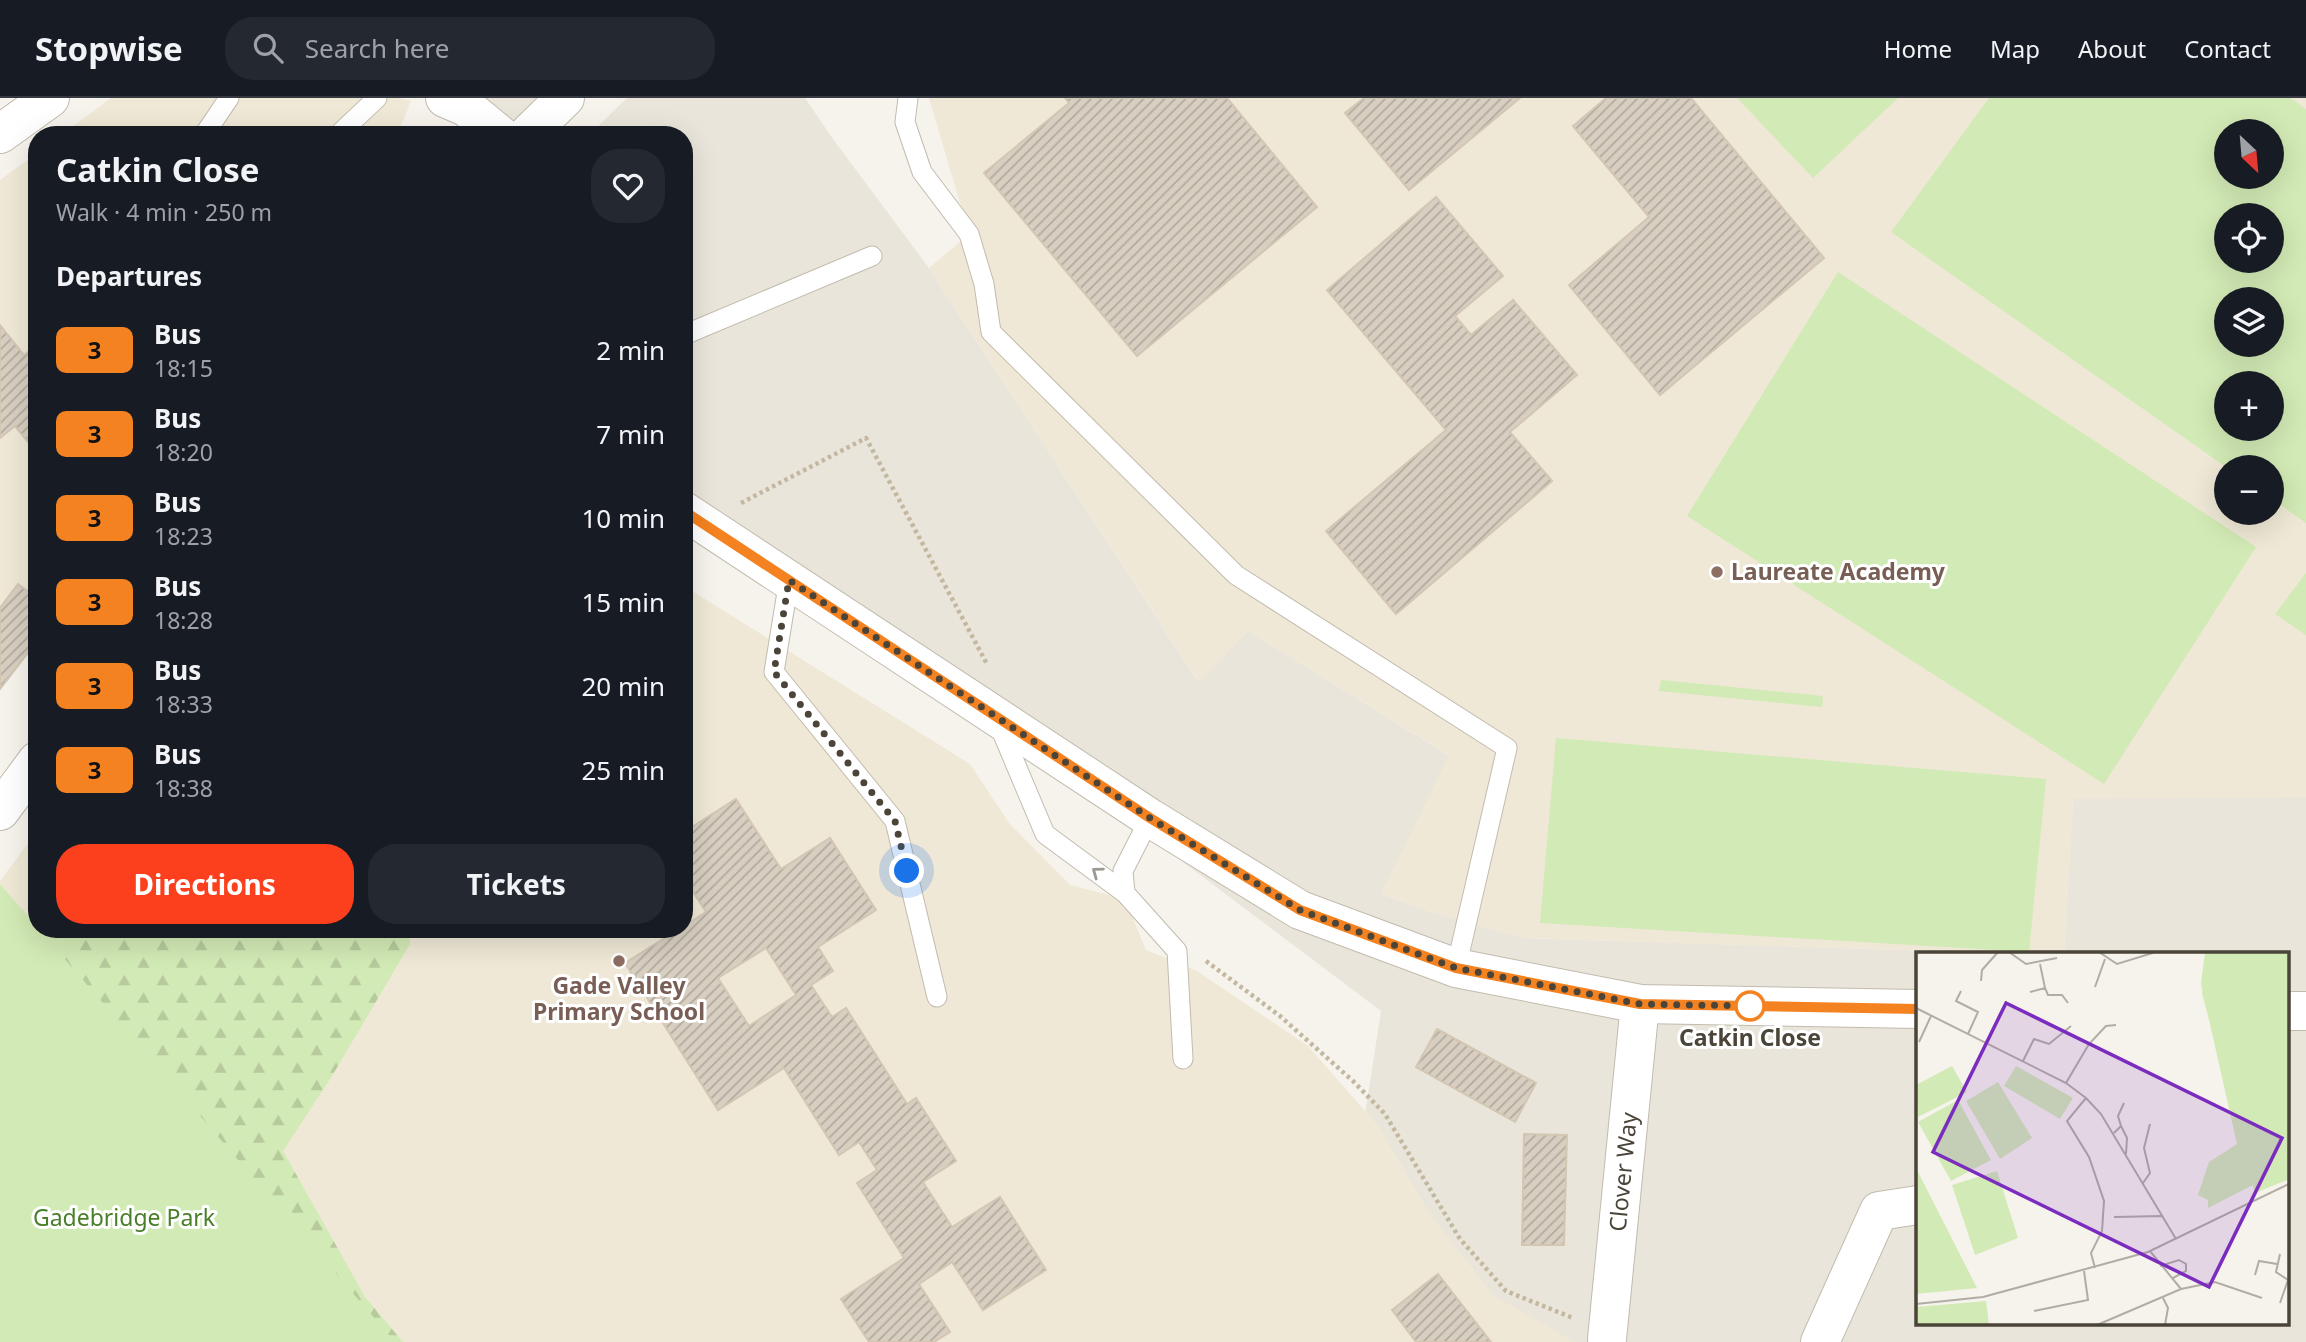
<!DOCTYPE html>
<meta charset="utf-8">
<style>
body{margin:0;font-family:"Noto Sans",sans-serif;background:#242831;color:#f1f3f6;height:100vh;display:flex;flex-direction:column;font-size:26px;white-space:nowrap}
*{box-sizing:border-box;margin:0}
p{font-size:23px;color:#9ea1a6}
.icon{flex:none;width:38px;height:38px;fill:none;stroke:currentColor;stroke-width:2;stroke-linecap:round;stroke-linejoin:round}
.map{position:relative;flex:1;overflow:hidden}
.sheet{position:absolute;left:28px;top:28px;width:665px;height:812px;display:flex;flex-direction:column;background:#171b24;border-radius:28px;box-shadow:0 7px 28px #0002}
.sheet>*{flex:none}
.badge{padding:0 14px;border-radius:10px;font-size:24px;line-height:46px}
.needle{width:46px;rotate:154deg}
.fabs{position:absolute;left:2214px;top:21px;display:grid;gap:14px}
.fabs a{display:grid;place-items:center;width:70px;height:70px;border-radius:50%;background:#171b24;box-shadow:0 7px 28px #0002;font-size:35px}
.you{position:absolute;width:35px;height:35px;margin:-18px;border:5px solid #fff;border-radius:50%;background:#1a73e8;box-shadow:0 0 0 10px #1a73e833}
.map>.badge{position:absolute;translate:-50% -50%;box-shadow:0 0 0 4px #fff}
h2{padding:0 28px;font-size:26px;line-height:63px}
.round{display:grid;place-items:center;flex:none;width:74px;height:74px;border-radius:28px;background:#242831}
.headline{display:flex;align-items:center;justify-content:space-between;height:119px;padding:0 28px}
h1{font-size:33px;font-weight:700;line-height:52px}
.cta{display:flex;gap:14px;margin-top:auto;padding:14px 28px}
.cta a{flex:1;height:80px;border-radius:28px;background:#fc3f1d;color:#fff;font-size:28px;font-weight:700;line-height:80px;text-align:center}
.cta a+a{background:#242831;color:#f1f3f6}
ul{padding:0;list-style:none}
li{display:flex;align-items:center;gap:21px;height:84px;padding:0 28px}
li div{flex:1}
li b{display:block;font-size:26px}
li em{font-style:normal}
li .badge{min-width:77px;font-weight:700;text-align:center}
header{display:flex;align-items:center;gap:42px;box-sizing:border-box;height:98px;padding:0 35px;background:#171b24;border-bottom:2px solid #363941}
header strong{font-size:33px}
nav{display:flex;gap:38px;margin-inline-start:auto;font-size:24px}
.search{width:490px;height:63px;background:#242831;display:flex;align-items:center;gap:18px;box-sizing:border-box;padding:0 24px;border-radius:28px;color:#9ea1a6;font-size:26px}
.map>svg:first-child{display:block}
.residential{fill:#eae5da}
.education{fill:#efe8d6;fill-rule:evenodd}
.forest{fill:url(#forest-firs)}
.park{fill:#d2eab5;fill-rule:evenodd}
.building{fill:url(#building-hatch);stroke:#d3c7b4;stroke-width:2;fill-rule:evenodd}
.lines{fill:none;stroke-linecap:round;stroke-linejoin:round}
.service-casing{stroke:#c2bbae;stroke-width:21}
.minor-casing{stroke:#c2bbae;stroke-width:40}
.tertiary-casing{stroke:#c2bbae;stroke-width:40}
.path{stroke:#c4b79f;stroke-width:4.5;stroke-dasharray:3.5 3.5;stroke-linecap:butt}
.service{stroke:#fff;stroke-width:19}
.minor{stroke:#fff;stroke-width:38}
.tertiary{stroke:#fff;stroke-width:38}
.oneway{stroke:#9c9892}
.line-casing{stroke:#fff;stroke-width:16}
.line{stroke:#f58220;stroke-width:10}
.walk{stroke:#4b4439;stroke-width:7;stroke-dasharray:0 12.6}
.education-dot{fill:#8d6e63;stroke:#fff;stroke-width:2.5}
.stop-dot{fill:#fff;stroke:#f58220;stroke-width:3.5}
.labels{text-anchor:middle;stroke-width:6;stroke-linejoin:round;paint-order:stroke}
.education-label{font-size:23px;font-weight:bold;fill:#785e54;stroke:#fff;text-anchor:start}
.stop-label{font-size:23px;font-weight:bold;fill:#4b4439;stroke:#fff}
.street-label{font-size:23px;fill:#4b4439;stroke:#fff}
.park-label{font-size:23px;fill:#4a7f2a;stroke:#fff}
.inset-road{fill:none;stroke:#b2ada4;stroke-width:2}
.view{fill:#7b2cbf;fill-opacity:0.15;stroke:#7b2cbf;stroke-width:3.5}
.inset-edge{fill:none;stroke:#4b4439;stroke-width:3.5}
</style>
<header>
<strong>Stopwise</strong>
<div class="search"><svg class="icon" aria-label="search" viewBox="0 0 24 24"><circle cx="10" cy="10" r="6"/><path d="M15 15l6 6"/></svg>Search here</div>
<nav><a>Home</a><a>Map</a><a>About</a><a>Contact</a></nav>
</header>
<div class="map">
<svg width="2306" height="1244" viewBox="0 0 2306 1244">
<defs>
<pattern id="forest-firs" width="22" height="20" patternUnits="userSpaceOnUse" patternTransform="scale(1.75)"><rect width="22" height="20" fill="#d2eab5"/><path d="M5 1l3.5 6h-7zM16 11l3.5 6h-7z" fill="#b6ca9c"/></pattern>
<pattern id="building-hatch" width="6" height="6" patternUnits="userSpaceOnUse" patternTransform="scale(1.75)"><rect width="6" height="6" fill="#d8cfc1"/><path d="M-1 1l2-2M0 6l6-6M5 7l2-2" fill="none" stroke="#b1aa9e"/></pattern>
</defs>
<rect width="100%" height="100%" fill="#f6f3ec"/>
<path class="residential" d="M445 0H565L526 37Z
M627 0H805L833 41 929 170 1198 583 1248 533 1450 658 1381 796 1431 814 1523 840 1998 855 1918 856V1225H2287V856L2064 855 2073 700 2306 699V1244H1330L1381 913 684 388V37H589Z"/>
<path class="education" d="M111 0H399L411 3 397 37H61Z
M929 0H2306V699L2073 701 2064 855H1998L1522 840 1431 814 1381 796 1449 657 1248 533 1199 584 929 170 969 136ZM2226 33H2272V79H2226ZM2226 117H2272V163H2226ZM2226 201H2272V247H2226ZM2226 285H2272V331H2226ZM2226 369H2272V415H2226Z
M37 55V540L0 588V82Z
M684 488 970 666 1009 725 1070 787 1125 801 1146 852 1197 873 1308 948 1379 1029 1432 1119 1494 1198 1575 1244H395L39 831H684Z
M37 733V828L0 786V783Z"/>
<path class="forest" d="M37 820V831H408L410 846 332 978 283 1053 365 1199 403 1244H221L16 857Z"/>
<path class="park" d="M1737 0H1898L1813 80Z
M1989 0H2290L2306 11V425L2272 401V369H2226L1891 134ZM2272 33V79H2226V33ZM2272 117V163H2226V117ZM2272 201V247H2226V201ZM2272 285V331H2226V285Z
M1838 174 2256 449 2104 686 1687 418Z
M2306 475V537L2275 516Z
M1661 582 1823 598 1822 609 1659 593Z
M1556 640 2046 681 2029 854 1540 825Z
M0 786 37 828V831H39L395 1244H0Z"/>
<path class="building" d="M1065 0H1227L1317 109 1137 258 984 75 1069 5Z
M1364 0H1520L1409 92 1345 15Z
M1606 0H1691L1824 160 1660 297 1569 187 1649 119 1573 28Z
M1436 99 1503 178 1455 218 1471 237 1513 202 1577 277 1510 334 1552 383 1396 516 1326 433 1446 332 1327 192Z
M0 227 24 257 37 247V355L15 328 0 340Z
M18 486 37 500V543L0 591V510Z
M736 701 781 771 830 740 876 812 818 849 833 873 811 887 832 919 846 910 907 1006 916 1000 956 1063 923 1084 952 1129 1000 1099 1046 1172 983 1212 952 1164 919 1186 950 1234 934 1244H869L841 1201 904 1160 857 1085 877 1072 859 1044 839 1057 784 970 718 1012 625 865 679 831H684V828L706 814 684 780V734ZM766 850 796 897 749 928 718 880Z
M1437 931 1536 985 1515 1024 1416 969Z
M1524 1036 1567 1037 1564 1147H1522Z
M1438 1176 1491 1244H1416L1392 1212Z"/>
<g class="lines">
<g class="service-casing">
<path id="service" d="M908 0 905 24 922 74 969 136 984 186 991 234 1236 477 1507 650 1456 870
M208 37 206 34 229 0
M338 37 377 0
M684 237 872 158
M789 482 774 574 895 723 937 899
M999 627 1045 736 1125 795 1123 773 1150 720
M1125 795 1177 853 1183 961"/>
</g>
<g class="minor-casing">
<g id="minor">
<path d="M0 36 50 0"/>
<path id="s1" d="M1607 1241 1640 906"/>
<path d="M1820 1244 1879 1113 1918 1107"/>
</g>
</g>
<g class="tertiary-casing">
<path id="tertiary" d="M445 0 466 9 500 37
M527 37 565 0
M684 413 1150 720 1300 812 1456 870 1640 906 1918 911
M0 713 37 663
M2287 913H2306"/>
</g>
<path class="path" d="M741 405 866 340 987 566
M1206 863 1280 918 1353 983 1385 1016 1460 1141 1506 1193 1573 1220"/>
<use href="#service" class="service"/>
<use href="#minor" class="minor"/>
<use href="#tertiary" class="tertiary"/>
</g>
<defs><path id="oneway-chevron" d="M-2-3.5L2.5 0L-2 3.5" fill="none" stroke-width="1.6" stroke-linecap="round" stroke-linejoin="round" transform="scale(1.75)"/></defs>
<use class="oneway" href="#oneway-chevron" transform="translate(1097 774) rotate(-144)"/>
<g class="lines">
<g class="line-casing">
<path id="line" d="M684 413 1150 720 1300 812 1456 870 1640 906 1918 911"/>
</g>
<use href="#line" class="line"/>
<path class="walk" d="M907 773 895 723 774 574 789 482 1150 720 1300 812 1456 870 1640 906 1750 908"/>
</g>
<g class="education-dot">
<circle cx="1717" cy="474" r="7"/>
<circle cx="619" cy="863" r="7"/>
</g>
<circle class="stop-dot" cx="1750" cy="908" r="14"/>
<g class="labels">
<g class="education-label">
<text x="1731" y="482">Laureate Academy</text>
<text x="619" y="896" text-anchor="middle">Gade Valley<tspan x="619" dy="26">Primary School</tspan></text>
</g>
<g class="stop-label">
<text x="1750" y="948">Catkin Close</text>
</g>
<g class="street-label">
<text dy="8" stroke="none"><textPath href="#s1" startOffset="168">Clover Way</textPath></text>
</g>
<g class="park-label">
<text x="124" y="1128">Gadebridge Park</text>
</g>
</g>
<g transform="translate(1916 854)">
<rect width="373" height="373" fill="#f6f3ec"/>
<path d="M289 0H307L341 231 292 256V248L282 243 293 210 321 192 285 32ZM70 349 73 373H0V355Z" fill="#d2eab5"/>
<path d="M294 0H373V227L339 241 286 41ZM36 114 51 140 2 165 0 133ZM100 114 157 146 144 167 88 134ZM82 130 116 186 84 207 50 149ZM42 148 75 208 35 229 2 170ZM0 216 61 336 0 342ZM81 219 102 286 59 303 36 233Z" fill="#d2eab5"/>
<path class="inset-road" d="M93 0 110 12 141 6M183 0 201 12 240 0M65 29 66 18 82 0M179 35 189 7M129 36 132 43H146L152 51M45 39 40 49 62 60 52 82M114 40 129 36 124 12M0 56 150 131 170 146 185 162 260 287M3 90 15 64M107 109 118 87 133 92 155 74M150 131 173 92 190 74 200 73M170 146 151 169 173 205 188 249 186 279 175 301 179 316M205 174 202 164 208 151M198 181 205 174 211 186 210 202M227 231 234 221 228 196 234 172M198 265 247 264M234 299 265 337M364 302 360 320 372 328 364 351M244 314 263 308 270 312V319L257 326M339 323 343 309 361 312M247 346 252 356 249 373M0 352 67 345 232 300 373 232M118 359 172 348 168 319M181 373 265 337 299 330 346 346"/>
<path class="view" d="M90 51 366 186 293 335 17 200Z"/>
<rect width="373" height="373" class="inset-edge"/>
</g>
</svg>
<div class="fabs">
<a><svg class="needle" viewBox="-14 -14 28 28"><path d="M0-13l5 13h-10z" fill="#e53935"/><path d="M0 13l5-13h-10z" fill="#9ea1a6"/></svg></a>
<a><svg class="icon" aria-label="locate" viewBox="0 0 24 24"><circle cx="12" cy="12" r="6"/><path d="M12 2v4M12 18v4M2 12h4M18 12h4"/></svg></a>
<a><svg class="icon" aria-label="layers" viewBox="0 0 24 24"><path d="M12 4l9 5-9 5-9-5zM3 14l9 5 9-5"/></svg></a>
<a>+</a>
<a>−</a>
</div>
<div class="you" style="left:907px;top:773px"></div>
<section class="sheet">
<div class="headline"><div><h1>Catkin Close</h1><p>Walk · 4 min · 250 m</p></div><a class="round"><svg class="icon" aria-label="heart" viewBox="0 0 24 24"><path d="M12 20l-8-8c-3-5 5-10 8-4 3-6 11-1 8 4z"/></svg></a></div>
<h2>Departures</h2>
<ul>
<li><span class="badge" style="background:#f58220;color:#111">3</span><div><b>Bus</b><p>18:15</p></div><em>2 min</em></li>
<li><span class="badge" style="background:#f58220;color:#111">3</span><div><b>Bus</b><p>18:20</p></div><em>7 min</em></li>
<li><span class="badge" style="background:#f58220;color:#111">3</span><div><b>Bus</b><p>18:23</p></div><em>10 min</em></li>
<li><span class="badge" style="background:#f58220;color:#111">3</span><div><b>Bus</b><p>18:28</p></div><em>15 min</em></li>
<li><span class="badge" style="background:#f58220;color:#111">3</span><div><b>Bus</b><p>18:33</p></div><em>20 min</em></li>
<li><span class="badge" style="background:#f58220;color:#111">3</span><div><b>Bus</b><p>18:38</p></div><em>25 min</em></li>
</ul>
<div class="cta"><a>Directions</a><a>Tickets</a></div>
</section>
</div>
